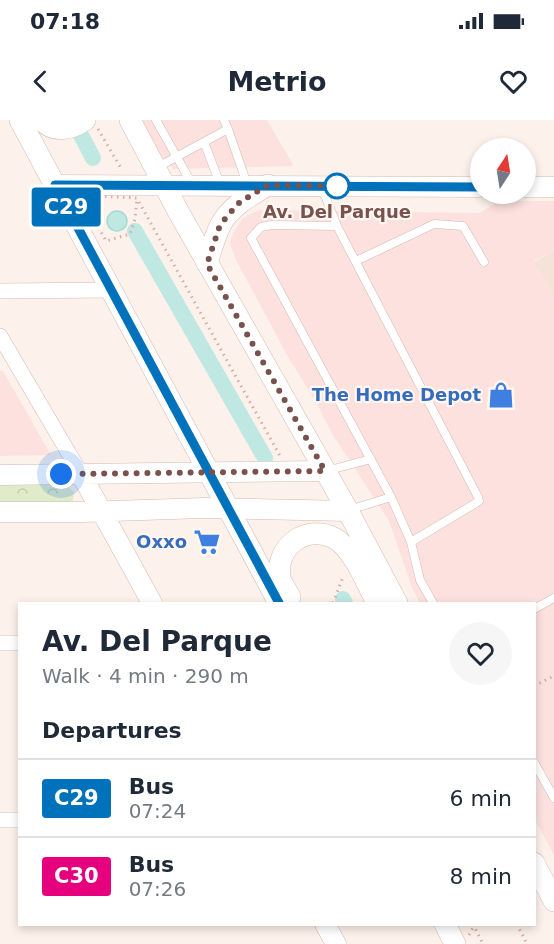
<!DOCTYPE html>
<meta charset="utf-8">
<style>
body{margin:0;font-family:"DejaVu Sans",sans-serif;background:#f6f6f7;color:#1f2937;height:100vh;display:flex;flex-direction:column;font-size:22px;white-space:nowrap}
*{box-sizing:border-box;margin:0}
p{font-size:20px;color:#747a83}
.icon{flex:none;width:33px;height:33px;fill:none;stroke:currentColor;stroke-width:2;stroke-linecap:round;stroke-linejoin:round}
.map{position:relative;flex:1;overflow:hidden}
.drawer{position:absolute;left:18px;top:482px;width:518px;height:324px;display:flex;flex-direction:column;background:#fff;border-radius:0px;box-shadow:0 3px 9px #0003}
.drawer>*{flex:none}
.badge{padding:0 12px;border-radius:4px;font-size:21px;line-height:39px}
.needle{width:39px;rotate:12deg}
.fabs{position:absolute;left:470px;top:18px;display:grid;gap:12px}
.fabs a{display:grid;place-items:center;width:66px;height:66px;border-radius:50%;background:#fff;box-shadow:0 3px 9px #0003;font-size:30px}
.you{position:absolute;width:30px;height:30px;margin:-15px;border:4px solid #fff;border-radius:50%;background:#1a73e8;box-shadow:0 0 0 9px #1a73e833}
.map>.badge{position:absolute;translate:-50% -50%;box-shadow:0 0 0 3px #fff}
h2{padding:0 24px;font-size:22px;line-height:54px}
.round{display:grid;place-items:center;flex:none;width:63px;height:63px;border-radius:32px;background:#f6f6f7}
.headline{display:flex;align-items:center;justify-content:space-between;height:102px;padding:0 24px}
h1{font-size:28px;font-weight:700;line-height:45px}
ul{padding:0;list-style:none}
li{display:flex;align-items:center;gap:18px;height:78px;padding:0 24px;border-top:2px solid #e0e1e3}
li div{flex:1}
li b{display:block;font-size:22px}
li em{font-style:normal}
li .badge{min-width:66px;font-weight:700;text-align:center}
.status{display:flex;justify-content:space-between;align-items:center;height:42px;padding:0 30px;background:#fff;direction:ltr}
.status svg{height:16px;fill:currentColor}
header{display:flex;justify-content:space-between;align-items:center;height:78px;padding:0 24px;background:#fff;font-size:27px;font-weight:700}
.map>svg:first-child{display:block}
.residential{fill:#f5e2d9}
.commercial{fill:#fde1df}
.park{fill:url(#park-crowns)}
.water{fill:#bfe8e3;stroke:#a5dad4;stroke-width:1.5}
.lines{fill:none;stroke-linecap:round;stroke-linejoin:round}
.canal{stroke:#bfe8e3;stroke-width:16}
.service-casing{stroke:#d3b8b3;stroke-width:9}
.minor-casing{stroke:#d3b8b3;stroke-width:16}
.tertiary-casing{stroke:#d3b8b3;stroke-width:21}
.secondary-casing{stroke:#d8b9b3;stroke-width:22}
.path{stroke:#d9aca5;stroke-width:3;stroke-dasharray:1.5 4.5;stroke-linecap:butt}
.service{stroke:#fff;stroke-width:8}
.minor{stroke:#fff;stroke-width:15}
.tertiary{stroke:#fff;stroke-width:20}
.secondary{stroke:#fff;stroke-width:21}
.line-casing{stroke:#fff;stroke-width:14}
.line{stroke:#0072bc;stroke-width:9}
.walk{stroke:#79514d;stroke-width:6;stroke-dasharray:0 10.8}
.stop-dot{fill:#fff;stroke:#0072bc;stroke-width:3}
.labels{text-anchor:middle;stroke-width:4.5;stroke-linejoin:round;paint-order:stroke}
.stop-label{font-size:18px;font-weight:bold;fill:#79514d;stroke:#fff7f2}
.shop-label{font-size:18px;font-weight:bold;fill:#366cbe;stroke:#fff7f2;text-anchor:end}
</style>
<div class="status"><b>07:18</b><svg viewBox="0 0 49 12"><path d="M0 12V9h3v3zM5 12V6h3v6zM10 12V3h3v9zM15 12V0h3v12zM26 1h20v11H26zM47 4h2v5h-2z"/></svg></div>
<header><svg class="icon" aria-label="back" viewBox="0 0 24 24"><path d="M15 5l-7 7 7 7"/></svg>Metrio<svg class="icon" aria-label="heart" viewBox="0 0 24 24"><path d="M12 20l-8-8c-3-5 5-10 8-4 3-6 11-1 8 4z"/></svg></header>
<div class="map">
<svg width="554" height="824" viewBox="0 0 554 824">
<defs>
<pattern id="park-crowns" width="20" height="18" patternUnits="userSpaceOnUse" patternTransform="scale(1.5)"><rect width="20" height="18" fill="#e0ecc9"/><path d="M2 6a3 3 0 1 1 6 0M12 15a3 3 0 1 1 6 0" fill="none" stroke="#c4ccae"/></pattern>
</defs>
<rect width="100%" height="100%" fill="#fdf2eb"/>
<path class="residential" d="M554 131V176L534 142Z"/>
<path class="commercial" d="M142 0H267L294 46 173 49 156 29Z
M499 81H554V131L534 141 554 176V735L534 698V483H420L412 468 389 401 331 312 316 282 288 237 236 140 230 124 233 113 243 98 259 90 479 93Z
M0 251H3L51 335 0 336Z"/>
<path class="park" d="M0 363 65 364 74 372 73 381 41 385H0Z"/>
<path class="water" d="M107 101a10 10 0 1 1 20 0a10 10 0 1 1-20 0Z"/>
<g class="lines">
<path class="canal" d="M73 0 93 38
M135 111 265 338
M343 479 345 483"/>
<g class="service-casing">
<path id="service" d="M156 0 192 64
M224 0 228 9 247 64
M204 22 220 64
M156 48 228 9
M322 68 337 106 478 377 479 381 476 383 411 422
M337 106 272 105 261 107 251 118 391 377 411 422 420 460 433 483
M356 141 434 104 463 106 484 142
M326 351 371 339
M349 390 391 377
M534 489 554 478
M534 642 554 678"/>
</g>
<g class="minor-casing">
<path id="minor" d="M0 171 112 170
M0 216 81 354
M0 523H20
M0 700H20"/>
</g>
<g class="tertiary-casing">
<path id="tertiary" d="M55 65 480 67
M525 67H554
M81 354 152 483
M0 355 325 351
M0 392H82L204 388 348 391
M325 804 336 824"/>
</g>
<g class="secondary-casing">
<path id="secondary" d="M20 0 279 483
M42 0C54 14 72 9 85 0
M130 0 178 91 348 391 397 483
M207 143C211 131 214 118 220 106 229 87 250 76 268 65
M290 477C287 471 281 463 280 457 275 426 307 404 334 418 353 428 367 464 377 483
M534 743 554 781
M445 804 455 824"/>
</g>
<path class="path" d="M98 9 122 50
M99 76 137 78 135 99 130 114 106 121C98 105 91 101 87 83Z
M139 82 280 336
M333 483 343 457
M534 566 554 556
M473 804 483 824
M517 804 527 824
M469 815 475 804"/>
<use href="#service" class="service"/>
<use href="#minor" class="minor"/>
<use href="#tertiary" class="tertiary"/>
<use href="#secondary" class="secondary"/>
</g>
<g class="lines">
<g class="line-casing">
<path id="line" d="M279 483 55 65 480 67"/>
</g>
<use href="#line" class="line"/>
<path class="walk" d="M61 354 325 351 207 144 220 105 230 93 240 82 268 65 337 66"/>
</g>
<defs>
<g id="shop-bare" transform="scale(2.07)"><path d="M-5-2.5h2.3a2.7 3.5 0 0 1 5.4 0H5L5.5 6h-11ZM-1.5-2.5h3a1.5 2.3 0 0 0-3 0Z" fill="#3f7fe0" stroke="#fff7f2" stroke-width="2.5" paint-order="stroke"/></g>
<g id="supermarket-bare" transform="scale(2.07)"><path d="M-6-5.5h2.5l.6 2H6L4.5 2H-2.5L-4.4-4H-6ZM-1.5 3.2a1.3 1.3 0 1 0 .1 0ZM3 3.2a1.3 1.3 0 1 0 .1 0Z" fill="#3f7fe0" stroke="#fff7f2" stroke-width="2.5" paint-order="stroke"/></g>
</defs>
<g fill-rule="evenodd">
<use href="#shop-bare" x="501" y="275"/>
<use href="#supermarket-bare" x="207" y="422"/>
</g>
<circle class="stop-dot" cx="337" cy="66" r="12"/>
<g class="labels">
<g class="stop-label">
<text x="337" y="98">Av. Del Parque</text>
</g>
<g class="shop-label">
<text x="481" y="281">The Home Depot</text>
<text x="187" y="428">Oxxo</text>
</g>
</g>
</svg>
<div class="fabs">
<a><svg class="needle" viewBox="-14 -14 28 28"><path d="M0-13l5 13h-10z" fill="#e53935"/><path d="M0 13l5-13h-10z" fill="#747a83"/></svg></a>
</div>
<div class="you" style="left:61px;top:354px"></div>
<b class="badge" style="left:66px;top:87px;background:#0072bc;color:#fff">C29</b>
<section class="drawer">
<div class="headline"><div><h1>Av. Del Parque</h1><p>Walk · 4 min · 290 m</p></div><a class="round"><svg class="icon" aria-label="heart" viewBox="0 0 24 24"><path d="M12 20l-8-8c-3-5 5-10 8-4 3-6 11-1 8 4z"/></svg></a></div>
<h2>Departures</h2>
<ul>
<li><span class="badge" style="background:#0072bc;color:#fff">C29</span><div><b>Bus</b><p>07:24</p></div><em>6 min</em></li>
<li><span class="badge" style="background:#e6007e;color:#fff">C30</span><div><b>Bus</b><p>07:26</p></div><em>8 min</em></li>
</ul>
</section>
</div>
